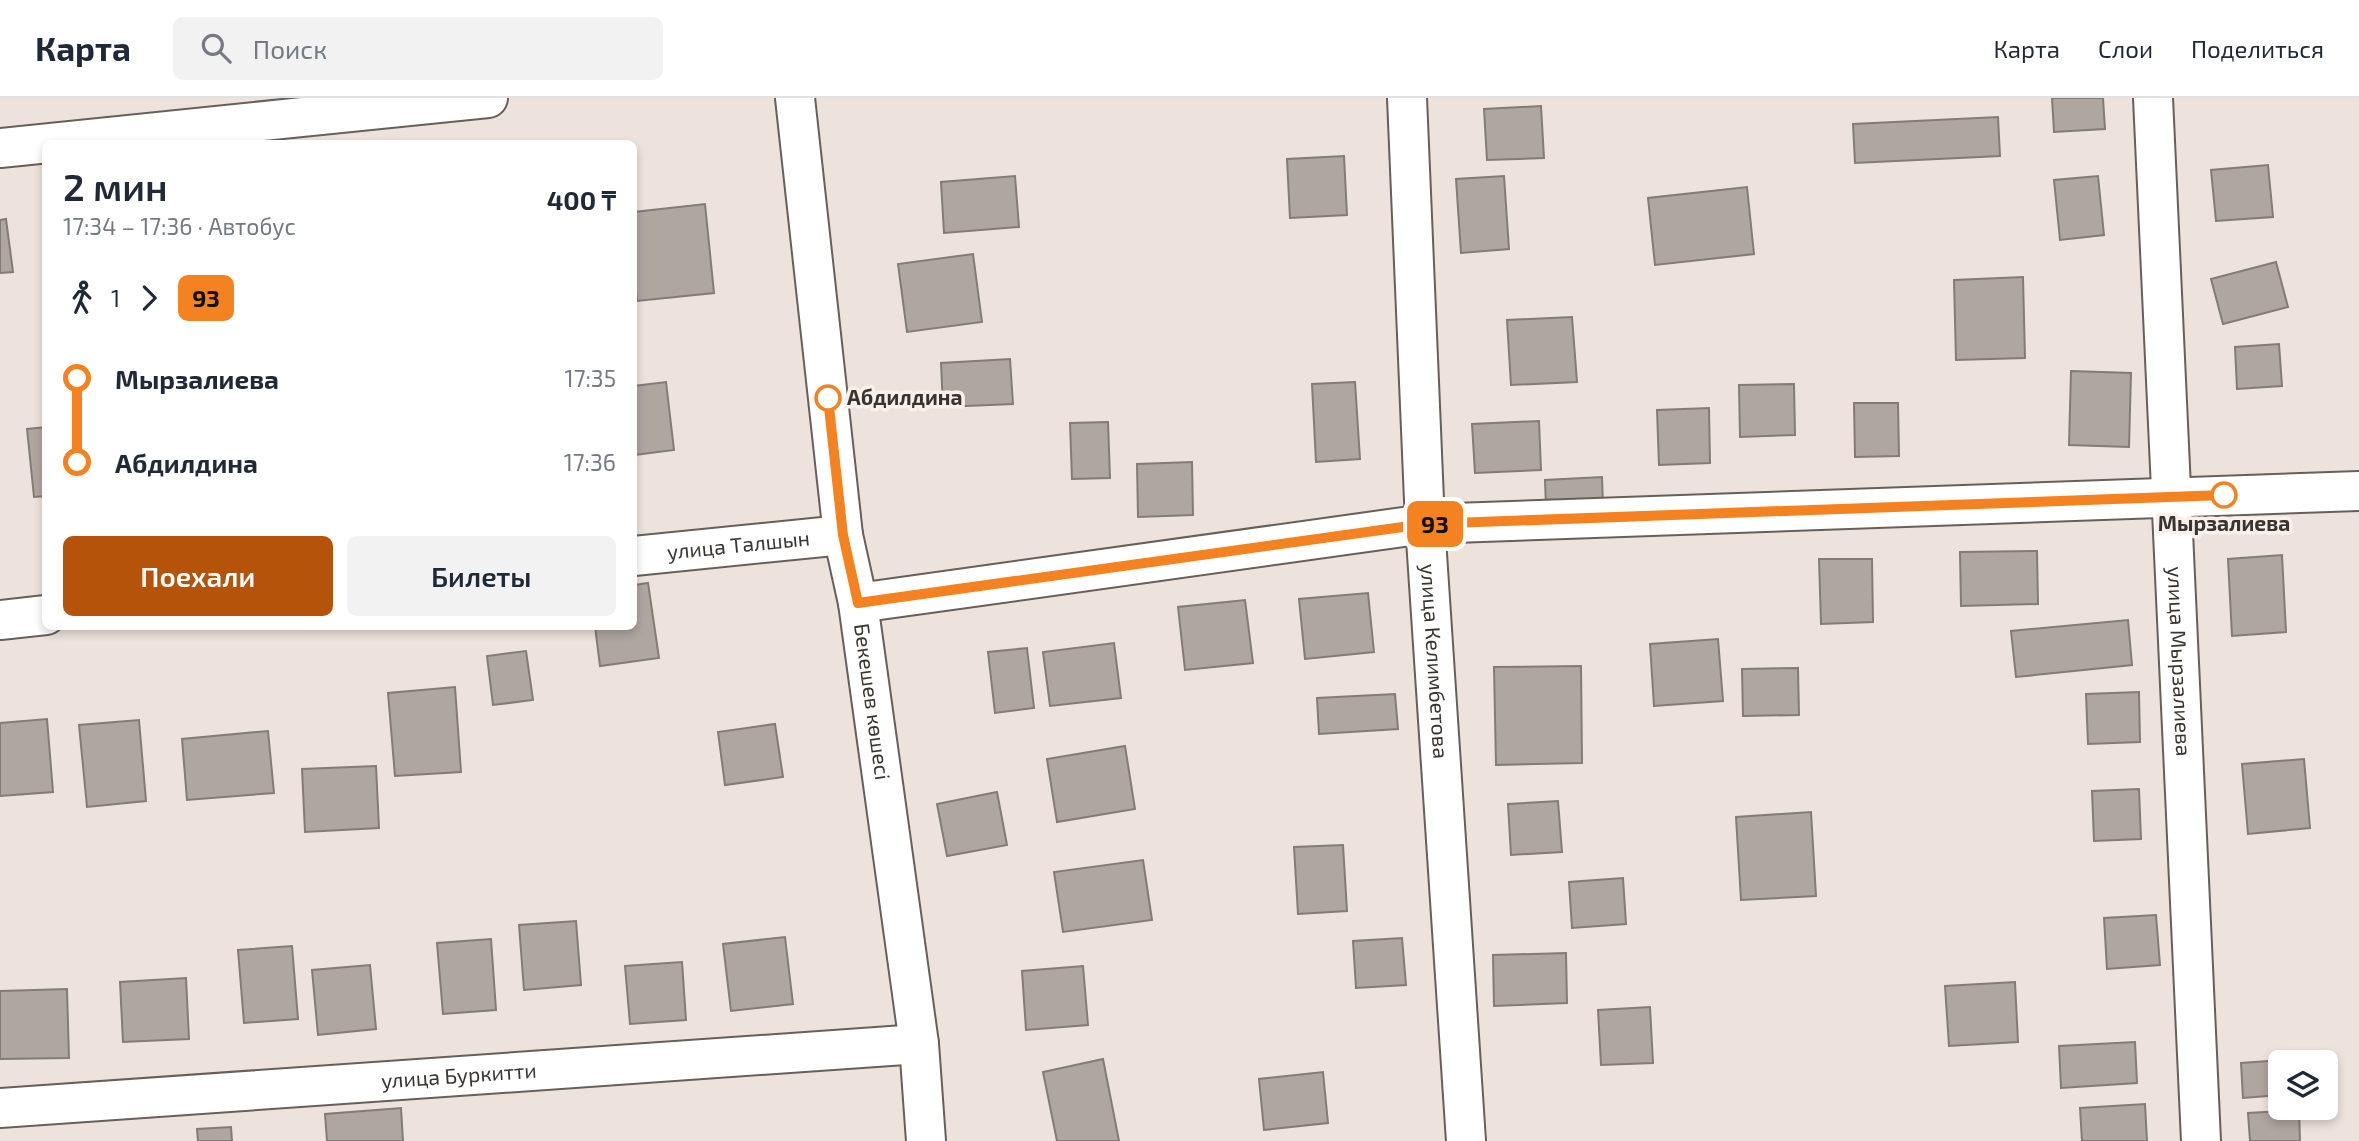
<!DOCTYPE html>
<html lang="ru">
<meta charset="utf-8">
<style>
body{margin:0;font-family:"Exo 2",sans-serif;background:#f2f2f3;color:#1f2937;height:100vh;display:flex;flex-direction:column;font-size:26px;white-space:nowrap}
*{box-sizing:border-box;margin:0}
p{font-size:23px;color:#747a83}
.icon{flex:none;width:38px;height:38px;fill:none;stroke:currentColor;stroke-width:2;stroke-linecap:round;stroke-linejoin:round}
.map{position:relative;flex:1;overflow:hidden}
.details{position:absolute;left:42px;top:42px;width:595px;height:490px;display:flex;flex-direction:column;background:#fff;border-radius:10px;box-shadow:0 4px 10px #0003}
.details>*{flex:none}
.badge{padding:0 14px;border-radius:10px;font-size:24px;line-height:46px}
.tools{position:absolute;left:2268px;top:952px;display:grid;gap:14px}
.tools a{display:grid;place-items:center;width:70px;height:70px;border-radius:10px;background:#fff;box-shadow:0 4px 10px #0003;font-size:35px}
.map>.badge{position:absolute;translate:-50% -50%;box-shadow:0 0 0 4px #fff}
.legs{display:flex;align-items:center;gap:10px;height:77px;padding:0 21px;font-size:23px}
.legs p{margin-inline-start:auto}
.headline{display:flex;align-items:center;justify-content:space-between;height:119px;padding:0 21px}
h1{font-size:38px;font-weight:600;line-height:52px}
.action{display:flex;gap:14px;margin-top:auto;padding:14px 21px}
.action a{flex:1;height:80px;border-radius:10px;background:#b45309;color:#fff;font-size:28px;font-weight:600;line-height:80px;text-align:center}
.action a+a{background:#f2f2f3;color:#1f2937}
ul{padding:0 21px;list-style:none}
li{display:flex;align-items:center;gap:24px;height:84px;font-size:26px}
li i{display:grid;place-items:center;width:10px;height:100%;margin:0 9px;background:currentColor}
li i::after{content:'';width:18px;height:18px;margin:-9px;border:5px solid;border-radius:50%;background:#fff}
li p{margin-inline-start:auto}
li:first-child i{background:linear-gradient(#0000 50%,currentColor 0)}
li:last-child i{background:linear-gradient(currentColor 50%,#0000 0)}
header{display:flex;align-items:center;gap:42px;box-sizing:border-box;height:98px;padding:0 35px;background:#fff;border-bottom:2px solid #e0e1e3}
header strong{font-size:33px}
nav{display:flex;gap:38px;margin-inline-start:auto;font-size:24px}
.search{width:490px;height:63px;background:#f2f2f3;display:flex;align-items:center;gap:18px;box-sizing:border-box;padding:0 24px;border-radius:10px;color:#747a83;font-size:26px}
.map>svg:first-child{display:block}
.building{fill:#afa6a0;stroke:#847b75;stroke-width:2}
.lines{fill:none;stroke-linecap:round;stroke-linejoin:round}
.minor-casing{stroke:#675f59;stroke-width:42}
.secondary-casing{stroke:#675f59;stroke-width:42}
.minor{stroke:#fff;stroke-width:38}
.secondary{stroke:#fff;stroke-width:38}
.line-1-casing{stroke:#fff;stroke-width:16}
.line-1{stroke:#f58220;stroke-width:10}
.stop-1-dot{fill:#fff;stroke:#f58220;stroke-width:3.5}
.labels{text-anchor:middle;stroke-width:7;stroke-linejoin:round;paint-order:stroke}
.stop-label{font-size:21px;font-weight:bold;fill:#383431;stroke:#faf0e9;text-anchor:start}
.street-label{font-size:21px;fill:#383431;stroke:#faf0e9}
</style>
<header>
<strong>Карта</strong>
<div class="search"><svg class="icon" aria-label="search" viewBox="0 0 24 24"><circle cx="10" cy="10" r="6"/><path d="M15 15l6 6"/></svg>Поиск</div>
<nav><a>Карта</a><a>Слои</a><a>Поделиться</a></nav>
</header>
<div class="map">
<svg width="2359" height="1043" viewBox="0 0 2359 1043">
<rect width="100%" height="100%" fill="#ede3dc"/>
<path class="building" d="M2052 0H2103L2105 31 2054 34Z
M1541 8 1544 60 1487 62 1484 11Z
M1998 19 2000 58 1855 65 1853 26Z
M1344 58 1347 117 1290 120 1287 61Z
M2268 67 2273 119 2216 123 2211 72Z
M1015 78 1019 129 944 135 941 84Z
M1504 78 1509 151 1461 155 1456 81Z
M2098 78 2104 137 2060 142 2054 82Z
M1747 89 1754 156 1655 167 1648 100Z
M705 106 714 195 637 203 634 172V114Z
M6 121 13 174 0 175V122Z
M973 156 982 224 907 234 898 166Z
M2276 164 2288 209 2223 226 2211 181Z
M2023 179 2025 260 1956 262 1954 182Z
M1572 219 1577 284 1511 287 1507 222Z
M2279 246 2282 288 2237 291 2235 249Z
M1010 261 1013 306 943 309 941 265Z
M2071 273 2131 275 2129 349 2069 347Z
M666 284 674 352 634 357V288Z
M1355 284 1360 361 1316 364 1312 286Z
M1794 286 1795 337 1740 339 1739 287Z
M1854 305H1898L1899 358 1855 359Z
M1709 310 1710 365 1659 367 1657 312Z
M1539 323 1541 372 1475 375 1472 326Z
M1108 324 1110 380 1072 381 1070 325Z
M46 329V398L34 399 27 331Z
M1192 364 1193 417 1138 419 1137 366Z
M1602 379 1603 407 1546 410 1545 382Z
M2037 453 2038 506 1961 508 1960 454Z
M2282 457 2286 534 2232 538 2228 461Z
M1819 461H1872L1873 524 1821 526Z
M648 485 659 560 600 568 595 528H634V487Z
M1368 495 1374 554 1305 561 1299 501Z
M1245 502 1253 565 1185 572 1178 509Z
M2128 522 2132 567 2016 579 2011 533Z
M1718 541 1723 603 1654 608 1650 546Z
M1114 545 1121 600 1050 608 1043 554Z
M1027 550 1034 610 995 615 988 554Z
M526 553 533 602 493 607 487 558Z
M1581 568 1582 665 1496 667 1494 569Z
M1798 570 1799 617 1743 618 1742 571Z
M455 589 461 674 395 678 388 595Z
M2139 594 2140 644 2088 646 2086 596Z
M1395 596 1398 631 1319 636 1317 600Z
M47 621 53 694 0 698V625Z
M139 622 146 703 87 709 79 627Z
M775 626 783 679 725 687 718 634Z
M268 633 274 695 187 702 182 641Z
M1125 648 1135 711 1057 724 1047 661Z
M2304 661 2310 730 2248 736 2242 666Z
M376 668 379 730 305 734 302 671Z
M2139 691 2141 741 2094 743 2092 693Z
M997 694 1007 747 947 758 937 706Z
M1558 703 1562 754 1511 757 1508 706Z
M1811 714 1816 798 1741 802 1736 719Z
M1343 747 1347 813 1298 816 1294 749Z
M1143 762 1152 822 1063 834 1054 774Z
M1623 780 1626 826 1572 830 1569 784Z
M2156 817 2160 867 2107 871 2104 820Z
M576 823 581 887 524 892 519 827Z
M785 839 793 906 731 913 723 846Z
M1402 840 1406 887 1356 890 1353 843Z
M491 841 496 912 443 916 437 845Z
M292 848 298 921 244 925 238 852Z
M1566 855 1567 905 1494 908 1493 857Z
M682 864 686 922 630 926 625 868Z
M370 867 376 931 318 937 312 872Z
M1083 868 1088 927 1026 932 1022 873Z
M186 880 189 941 123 944 120 884Z
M2015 884 2018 944 1949 948 1945 888Z
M67 891 69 960 0 961V893Z
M1650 909 1653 965 1601 967 1598 912Z
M2135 944 2137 985 2061 990 2059 948Z
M1103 961 1119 1043H1057L1043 974Z
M2283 962 2280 964V997L2243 1000 2241 965Z
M1323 974 1328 1025 1264 1032 1259 981Z
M2145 1006 2147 1043H2082L2080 1010Z
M401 1010 403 1043H327L325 1016Z
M2299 1012 2300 1043H2250L2248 1015Z
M231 1029 232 1043H198L197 1031Z"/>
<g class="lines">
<g class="minor-casing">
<g id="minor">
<path id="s1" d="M1407 0 1425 426 1466 1043"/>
<path id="s2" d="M2153 0 2201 1043"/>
<path d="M0 50 488 0"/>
<path id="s3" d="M634 458 843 437"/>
<path d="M0 522 46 517"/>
<path id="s4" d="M0 1010 919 946"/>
</g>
</g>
<g class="secondary-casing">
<g id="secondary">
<path id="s5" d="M795 0 843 437 858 505 919 946 926 1043"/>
<path d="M858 505 1425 426 2359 393"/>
</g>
</g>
<use href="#minor" class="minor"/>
<use href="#secondary" class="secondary"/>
</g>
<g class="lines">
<g class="line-1-casing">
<path id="line-1" d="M828 300 843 437 858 505 1424 426 2224 397"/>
</g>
<use href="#line-1" class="line-1"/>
</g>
<g class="stop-1-dot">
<circle cx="828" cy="300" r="12"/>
<circle cx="2224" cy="397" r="12"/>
</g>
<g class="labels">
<g class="stop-label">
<text x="847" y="307">Абдилдина</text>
<text x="2224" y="433" text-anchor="middle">Мырзалиева</text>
</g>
<g class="street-label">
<text dy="7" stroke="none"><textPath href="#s3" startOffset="105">улица Талшын</textPath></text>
<text dy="7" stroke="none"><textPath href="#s2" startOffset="564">улица Мырзалиева</textPath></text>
<text dy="7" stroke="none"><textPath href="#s1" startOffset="564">улица Келимбетова</textPath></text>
<text dy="7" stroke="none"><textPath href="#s5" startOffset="609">Бекешев көшесі</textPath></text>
<text dy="7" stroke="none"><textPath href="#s4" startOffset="460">улица Буркитти</textPath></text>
</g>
</g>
</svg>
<div class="tools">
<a><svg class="icon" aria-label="layers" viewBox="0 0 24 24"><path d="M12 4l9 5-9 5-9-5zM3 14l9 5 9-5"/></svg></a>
</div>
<b class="badge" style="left:1435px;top:426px;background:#f58220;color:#111">93</b>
<section class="details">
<div class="headline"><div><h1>2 мин</h1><p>17:34 – 17:36 · Автобус</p></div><b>400 ₸</b></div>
<div class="legs"><svg class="icon" aria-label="walk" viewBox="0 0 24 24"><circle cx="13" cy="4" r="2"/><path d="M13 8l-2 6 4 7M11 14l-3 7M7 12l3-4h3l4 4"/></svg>1<svg class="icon" aria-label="forward" viewBox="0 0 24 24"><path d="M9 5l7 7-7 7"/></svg><b class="badge" style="background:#f58220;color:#111">93</b></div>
<ul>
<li><i style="color:#f58220"></i><b>Мырзалиева</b><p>17:35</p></li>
<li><i style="color:#f58220"></i><b>Абдилдина</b><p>17:36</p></li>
</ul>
<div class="action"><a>Поехали</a><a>Билеты</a></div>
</section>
</div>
